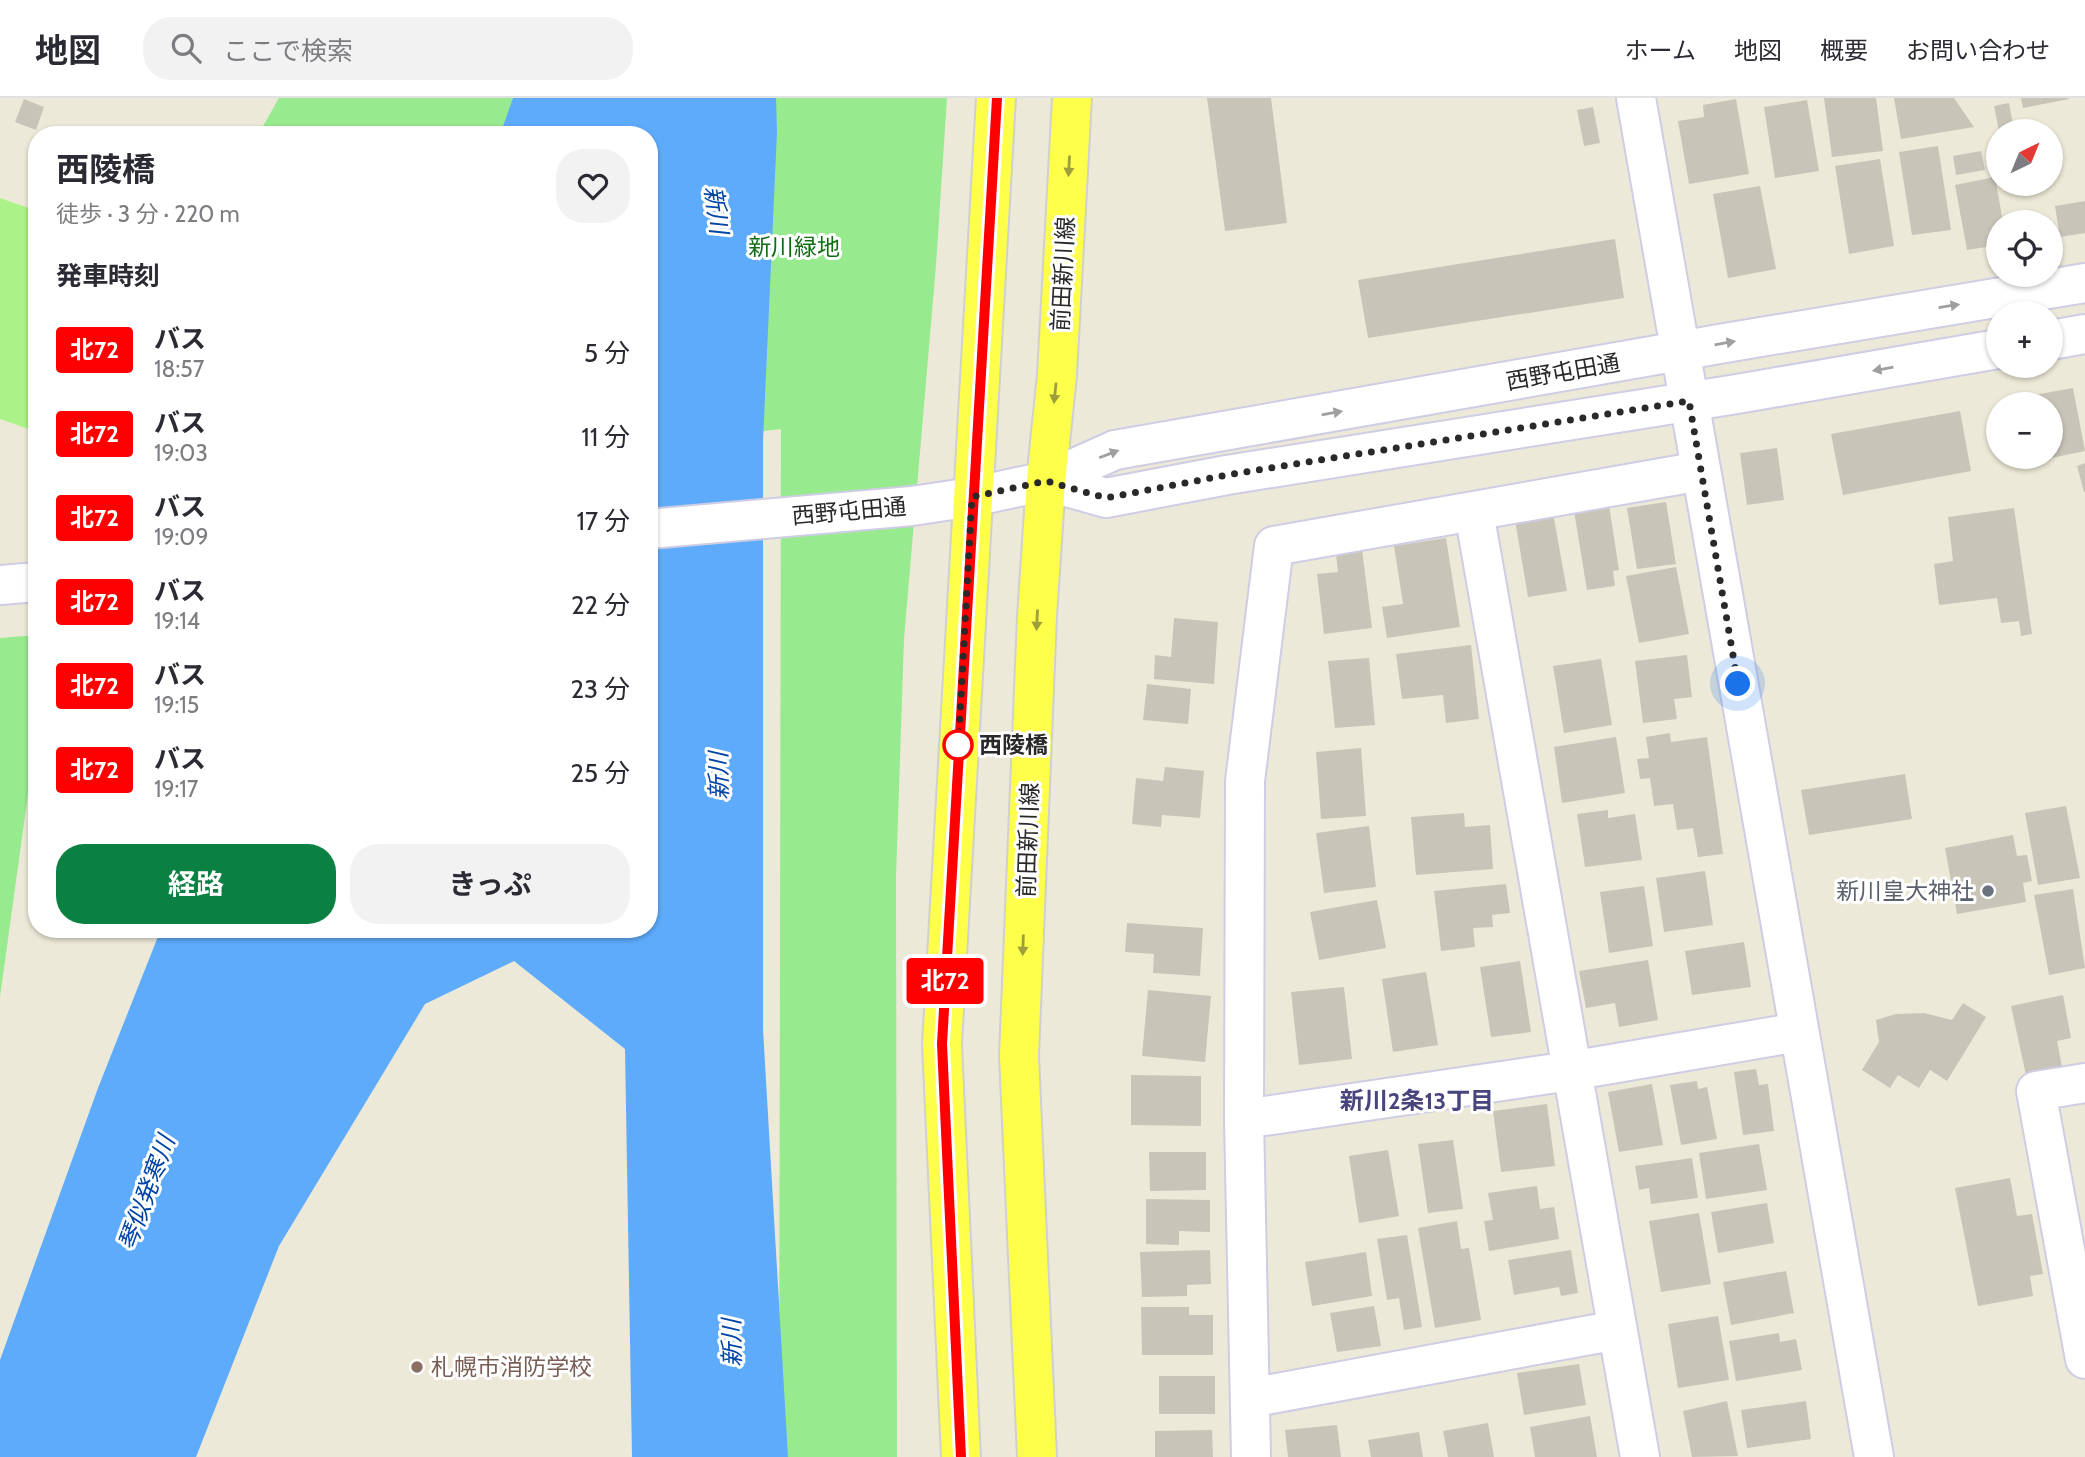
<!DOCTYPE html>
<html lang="ja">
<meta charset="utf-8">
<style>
body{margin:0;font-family:Cabin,"Noto Sans JP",sans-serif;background:#f2f2f3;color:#2b2b33;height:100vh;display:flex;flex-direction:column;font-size:26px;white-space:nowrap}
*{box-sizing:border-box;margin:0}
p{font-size:23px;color:#7c7c81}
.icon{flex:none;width:38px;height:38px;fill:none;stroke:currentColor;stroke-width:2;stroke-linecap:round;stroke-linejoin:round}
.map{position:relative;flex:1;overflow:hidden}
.sheet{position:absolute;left:28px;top:28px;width:630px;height:812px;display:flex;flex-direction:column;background:#fff;border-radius:28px;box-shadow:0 2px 5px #0004}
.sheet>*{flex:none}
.badge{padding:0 14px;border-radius:5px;font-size:24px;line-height:46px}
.needle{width:46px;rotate:43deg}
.fabs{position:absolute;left:1986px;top:21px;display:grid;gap:14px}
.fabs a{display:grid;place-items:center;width:77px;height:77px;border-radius:50%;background:#fff;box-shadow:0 2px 5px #0004;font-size:35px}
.you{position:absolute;width:35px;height:35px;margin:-18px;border:5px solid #fff;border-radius:50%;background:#1a73e8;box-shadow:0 0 0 10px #1a73e833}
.map>.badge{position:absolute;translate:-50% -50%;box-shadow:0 0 0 4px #fff}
h2{padding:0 28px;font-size:26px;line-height:63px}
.round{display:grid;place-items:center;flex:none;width:74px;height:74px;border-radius:28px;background:#f2f2f3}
.summary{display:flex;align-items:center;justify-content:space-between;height:119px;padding:0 28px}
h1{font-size:33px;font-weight:700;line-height:52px}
.action{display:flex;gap:14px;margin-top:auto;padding:14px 28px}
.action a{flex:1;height:80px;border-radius:28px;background:#0b8043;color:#fff;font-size:28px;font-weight:700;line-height:80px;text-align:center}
.action a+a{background:#f2f2f3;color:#2b2b33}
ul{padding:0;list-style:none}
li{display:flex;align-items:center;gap:21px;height:84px;padding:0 28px}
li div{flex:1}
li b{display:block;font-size:26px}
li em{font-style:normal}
li .badge{min-width:77px;font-weight:700;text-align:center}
header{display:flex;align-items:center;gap:42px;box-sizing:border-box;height:98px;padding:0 35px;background:#fff;border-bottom:2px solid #e1e1e2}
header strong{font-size:33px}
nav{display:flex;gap:38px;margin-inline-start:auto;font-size:24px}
.search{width:490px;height:63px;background:#f2f2f3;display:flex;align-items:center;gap:18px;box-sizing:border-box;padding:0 24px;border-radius:28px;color:#7c7c81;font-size:26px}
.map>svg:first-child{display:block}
.green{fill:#97ea8e}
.pitch{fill:#abf388}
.water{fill:#5eabfc}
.building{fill:#c8c5b8}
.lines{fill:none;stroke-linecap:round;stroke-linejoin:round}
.minor-casing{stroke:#cfcde4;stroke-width:42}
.tertiary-casing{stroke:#cfcde4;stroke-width:42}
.primary-casing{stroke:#d0d0d0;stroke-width:42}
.minor{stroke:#fff;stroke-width:38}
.tertiary{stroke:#fff;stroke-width:38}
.primary{stroke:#fdff4b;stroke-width:38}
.oneway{fill:#9e9f3c}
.oneway2{fill:#9f9f9f}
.line-casing{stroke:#fff;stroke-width:16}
.line{stroke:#f00;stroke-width:10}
.walk{stroke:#292929;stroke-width:7;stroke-dasharray:0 12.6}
.stop-dot{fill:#fff;stroke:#f00;stroke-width:3.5}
.worship-dot{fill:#6b7280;stroke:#fff;stroke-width:2.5}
.education-dot{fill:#8d6e63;stroke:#fff;stroke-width:2.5}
.labels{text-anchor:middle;stroke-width:6;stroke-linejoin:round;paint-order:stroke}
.park-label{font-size:23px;fill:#116d15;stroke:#fff}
.street-label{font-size:23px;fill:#292929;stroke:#fff}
.stop-label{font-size:23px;font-weight:bold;fill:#292929;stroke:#fff;text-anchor:start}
.worship-label{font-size:23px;fill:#5b616d;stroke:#fff;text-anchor:end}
.education-label{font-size:23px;fill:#785e54;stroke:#fff;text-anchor:start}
.water-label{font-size:24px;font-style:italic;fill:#0044a5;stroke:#fff}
.neighbourhood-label{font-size:24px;font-weight:bold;fill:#48447e;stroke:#fff}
</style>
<header>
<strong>地図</strong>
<div class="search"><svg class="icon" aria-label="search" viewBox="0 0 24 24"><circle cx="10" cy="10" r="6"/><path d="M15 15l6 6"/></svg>ここで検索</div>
<nav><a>ホーム</a><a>地図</a><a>概要</a><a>お問い合わせ</a></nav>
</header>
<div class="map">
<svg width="2085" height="1359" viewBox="0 0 2085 1359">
<rect width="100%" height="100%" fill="#ede9d8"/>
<path class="green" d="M279 0H947L936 167 904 541 896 780 897 1359H779L781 331 649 346V37H258Z
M37 537V631L0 899V540Z"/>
<path class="pitch" d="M0 100 37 113V334L0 321Z"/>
<path class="water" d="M513 0H776L777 34 763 343V931L788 1359H632L625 951 514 863 425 906 279 1148 196 1359H0V1262L98 990 161 831H649V37H500Z"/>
<path class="building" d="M1207 0H1271L1287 125 1225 133Z
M1824 0H1876L1883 53 1832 59Z
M1894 0H1954L1974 29 1901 41Z
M2021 0H2069V1L2023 10Z
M24 1 44 9 36 32 15 24Z
M1736 1 1749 76 1689 86 1678 23 1704 19 1703 7Z
M1807 2 1819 73 1775 80 1764 9Z
M2009 5 2014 33H1999L1994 8Z
M1593 9 1600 45 1584 48 1577 12Z
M1938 48 1951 132 1912 137 1899 54Z
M1981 53 1985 72 1956 77 1953 58Z
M1880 61 1894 148 1849 156 1835 68Z
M1995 79 2003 124H1998V147L1967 152 1955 87Z
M1760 88 1776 171 1728 180 1713 96Z
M2085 103V135L2060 139 2055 108Z
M1615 141 1624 200 1368 240 1358 182Z
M2073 290 2085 353 2051 360V306H2036L2034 297Z
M1960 313 1971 373 1843 397 1831 336Z
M1777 350 1784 402 1747 407 1740 355Z
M2085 365V394H2084L2077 368Z
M1666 404 1676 466 1637 471 1627 410Z
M1609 407 1619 472 1613 473 1615 488 1587 492 1574 413Z
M2014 410 2032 536 2021 538 2019 523 2001 525 1997 500 1939 507 1934 466 1953 463 1948 419Z
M1553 415 1567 493 1528 499 1515 422Z
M1446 440 1460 529 1387 540 1382 509 1403 506 1394 448Z
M1361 444 1372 530 1324 536 1317 476 1338 474 1335 448Z
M1676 469 1689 536 1639 545 1626 478Z
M1174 520 1218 524 1214 586 1154 581 1155 557 1171 559Z
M1471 547 1479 621 1446 625 1443 597 1402 601 1396 556Z
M1687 557 1692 599 1674 601 1677 621 1643 625 1635 563Z
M1369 560 1375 627 1335 630 1328 563Z
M1601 561 1612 627 1564 635 1553 568Z
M1147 586 1191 591 1188 626 1143 622Z
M1670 635 1671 644 1707 639 1723 756 1698 759 1693 730 1677 732 1673 706 1654 708 1650 680 1640 681 1637 661 1649 660 1646 639Z
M1616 639 1625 695 1562 705 1554 649Z
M1361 650 1366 718 1321 721 1316 654Z
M1165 669 1204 673 1200 720 1162 717 1161 729 1132 726 1136 680 1163 683Z
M1905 676 1912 721 1809 737 1801 692Z
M2066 708 2080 780 2038 787 2025 715Z
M1608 712V720L1635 716 1642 762 1585 769 1577 716Z
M1464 715 1465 729 1490 727 1493 771 1416 777 1411 719Z
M1369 728 1376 789 1324 795 1316 735Z
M2013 737 2017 758 2027 757 2032 783 2023 785 2026 804 1957 816 1945 750Z
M1705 773 1713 827 1664 834 1656 780Z
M1506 786 1510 815 1492 817 1493 829 1473 830 1475 849 1441 853 1434 793Z
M1644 788 1653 848 1609 855 1600 794Z
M2073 791 2085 870 2049 877 2034 797Z
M1377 802 1386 850 1319 862 1310 814Z
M1127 825 1203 830 1200 878 1153 875 1154 856 1125 854Z
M1744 844 1751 889 1692 897 1685 853Z
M1648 862 1658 922 1619 929 1615 905 1586 910 1579 873Z
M1520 863 1531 934 1491 939 1480 869Z
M1426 874 1438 947 1393 954 1382 881Z
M1344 889 1352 961 1299 967 1291 894Z
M1148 892 1211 898 1205 964 1142 958Z
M2063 897 2071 940 2057 943 2063 974 2027 982 2011 908Z
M1963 905 1986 919 1947 983 1930 972 1919 990 1898 977 1890 990 1862 972 1879 944 1876 922 1896 916 1924 915 1952 922Z
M1756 971 1759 987 1768 986 1774 1033 1743 1037 1734 974Z
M1131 977 1201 978V1028L1131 1027Z
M1697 983 1698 991 1707 989 1717 1041 1681 1047 1670 987Z
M1652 986 1663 1047 1619 1054 1608 994Z
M1547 1006 1555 1068 1501 1074 1493 1013Z
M1453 1042 1463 1111 1428 1115 1418 1046Z
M1759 1046 1767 1092 1706 1101 1699 1055Z
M1388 1052 1399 1118 1359 1125 1349 1058Z
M1149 1054H1206V1092L1150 1093Z
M1692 1060 1698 1100 1651 1106 1649 1090 1639 1092 1635 1068Z
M2010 1080 2017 1118 2032 1116 2043 1176 2030 1178 2033 1198 1978 1208 1955 1090Z
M1537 1088 1540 1111 1554 1109 1559 1141 1489 1153 1484 1123 1493 1122 1488 1095Z
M1146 1101 1210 1102V1134L1179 1133V1147L1146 1146Z
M1767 1105 1774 1145 1718 1155 1711 1114Z
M1699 1115 1711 1186 1661 1194 1649 1123Z
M1457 1123 1461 1151 1469 1150 1481 1222 1435 1230 1418 1130Z
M1407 1137 1422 1229 1404 1232 1399 1200 1387 1202 1377 1141Z
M1210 1152 1211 1186 1187 1187V1198L1142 1199 1140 1154Z
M1571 1152 1578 1195 1561 1198 1559 1189 1514 1197 1508 1162Z
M1366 1154 1372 1198 1312 1208 1305 1164Z
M1786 1173 1794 1215 1731 1227 1723 1184Z
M1374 1208 1381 1248 1337 1254 1330 1215Z
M1141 1209H1189V1217H1213V1257H1142Z
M1718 1218 1729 1282 1678 1290 1668 1226Z
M1779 1235 1780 1244 1796 1241 1802 1272 1736 1283 1729 1243Z
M1579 1266 1586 1307 1524 1317 1517 1275Z
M1159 1278H1215V1316H1159Z
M1727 1303 1738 1358 1692 1359 1683 1313Z
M1806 1303 1811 1341 1747 1350 1741 1312Z
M1590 1318 1597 1359H1535L1530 1329Z
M1488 1325 1494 1359H1448L1443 1333Z
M1337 1327 1341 1359H1288L1285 1332Z
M1212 1332 1213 1359H1155V1333Z
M1419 1334 1423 1359H1371L1368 1342Z"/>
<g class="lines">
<g class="minor-casing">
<path id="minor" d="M1636 0 1874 1359
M1474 414 1640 1359
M2085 985 2036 993 2085 1261
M1244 1021 1570 973 1799 934
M1250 1300 1617 1232
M1251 1359 1244 1021 1245 683 1274 448 1701 373"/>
</g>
<g class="tertiary-casing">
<path id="tertiary" d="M2051 242 2085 236
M1046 383 1106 400 1227 377 1737 296 1998 251
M649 431 912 408 972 399 1046 383 1115 352 1725 245 2085 185
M0 487 37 484"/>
</g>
<g class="primary-casing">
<path id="primary" d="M961 1359 942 946 996 0
M1037 1359 1019 958 1037 518 1046 383 1057 277 1072 0"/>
</g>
<use href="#minor" class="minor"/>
<use href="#tertiary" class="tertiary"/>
<use href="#primary" class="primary"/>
</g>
<defs><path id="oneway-solid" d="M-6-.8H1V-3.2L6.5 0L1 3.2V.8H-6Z" transform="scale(1.75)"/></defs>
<g class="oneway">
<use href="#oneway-solid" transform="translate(1069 68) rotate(93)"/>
<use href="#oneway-solid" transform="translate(1055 295) rotate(96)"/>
<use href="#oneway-solid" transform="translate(1037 522) rotate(93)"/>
<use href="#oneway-solid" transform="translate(1023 847) rotate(92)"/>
</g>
<g class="oneway2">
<use href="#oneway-solid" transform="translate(1949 208) rotate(-9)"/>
<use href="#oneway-solid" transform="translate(1725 245) rotate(-10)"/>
<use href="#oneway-solid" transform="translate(1883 271) rotate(170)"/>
<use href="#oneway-solid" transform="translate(1332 315) rotate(-10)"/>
<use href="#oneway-solid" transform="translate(1109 356) rotate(-21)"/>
</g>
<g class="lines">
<g class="line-casing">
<path id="line" d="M961 1359 942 946 997 0"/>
</g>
<use href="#line" class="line"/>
<path class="walk" d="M958 647V653L972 399 1046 383 1106 400 1227 377 1689 303 1738 586"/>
</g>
<circle class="stop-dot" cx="958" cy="647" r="14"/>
<circle class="worship-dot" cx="1988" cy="793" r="7"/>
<circle class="education-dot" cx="417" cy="1269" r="7"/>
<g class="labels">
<g class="park-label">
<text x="794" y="157">新川緑地</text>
</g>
<g class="street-label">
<text transform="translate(1063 176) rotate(-87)" y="8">前田新川線</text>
<text transform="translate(1563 274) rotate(-10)" y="8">西野屯田通</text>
<text transform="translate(849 413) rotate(-5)" y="8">西野屯田通</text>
<text transform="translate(1028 742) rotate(-88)" y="8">前田新川線</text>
</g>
<g class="stop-label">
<text x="979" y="655">西陵橋</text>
</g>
<g class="worship-label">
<text x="1974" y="801">新川皇大神社</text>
</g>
<g class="education-label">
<text x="431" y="1277">札幌市消防学校</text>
</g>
<g class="water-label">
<text transform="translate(716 112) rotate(82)" y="8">新川</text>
<text transform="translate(719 678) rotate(-91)" y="8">新川</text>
<text transform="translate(147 1095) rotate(-70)" y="8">琴似発寒川</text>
<text transform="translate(732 1245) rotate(-91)" y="8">新川</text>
</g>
<g class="neighbourhood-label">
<text x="1417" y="1011">新川2条13丁目</text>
</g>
</g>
</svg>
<div class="fabs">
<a><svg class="needle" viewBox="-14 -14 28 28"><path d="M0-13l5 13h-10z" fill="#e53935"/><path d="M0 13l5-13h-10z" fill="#7c7c81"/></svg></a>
<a><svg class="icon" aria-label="locate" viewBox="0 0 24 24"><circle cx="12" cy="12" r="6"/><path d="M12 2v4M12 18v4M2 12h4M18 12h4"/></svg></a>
<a>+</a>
<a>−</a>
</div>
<div class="you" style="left:1738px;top:586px"></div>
<b class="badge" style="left:945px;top:883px;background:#f00;color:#fff">北72</b>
<section class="sheet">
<div class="summary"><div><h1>西陵橋</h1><p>徒歩 · 3 分 · 220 m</p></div><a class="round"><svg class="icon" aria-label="heart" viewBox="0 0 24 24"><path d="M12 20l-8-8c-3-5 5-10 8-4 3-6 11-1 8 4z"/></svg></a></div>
<h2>発車時刻</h2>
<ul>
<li><span class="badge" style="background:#f00;color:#fff">北72</span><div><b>バス</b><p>18:57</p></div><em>5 分</em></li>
<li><span class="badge" style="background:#f00;color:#fff">北72</span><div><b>バス</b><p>19:03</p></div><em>11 分</em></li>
<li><span class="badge" style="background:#f00;color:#fff">北72</span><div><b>バス</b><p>19:09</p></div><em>17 分</em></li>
<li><span class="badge" style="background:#f00;color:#fff">北72</span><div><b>バス</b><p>19:14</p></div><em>22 分</em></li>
<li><span class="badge" style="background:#f00;color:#fff">北72</span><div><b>バス</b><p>19:15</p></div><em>23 分</em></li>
<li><span class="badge" style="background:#f00;color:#fff">北72</span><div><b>バス</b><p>19:17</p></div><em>25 分</em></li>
</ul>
<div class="action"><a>経路</a><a>きっぷ</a></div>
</section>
</div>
